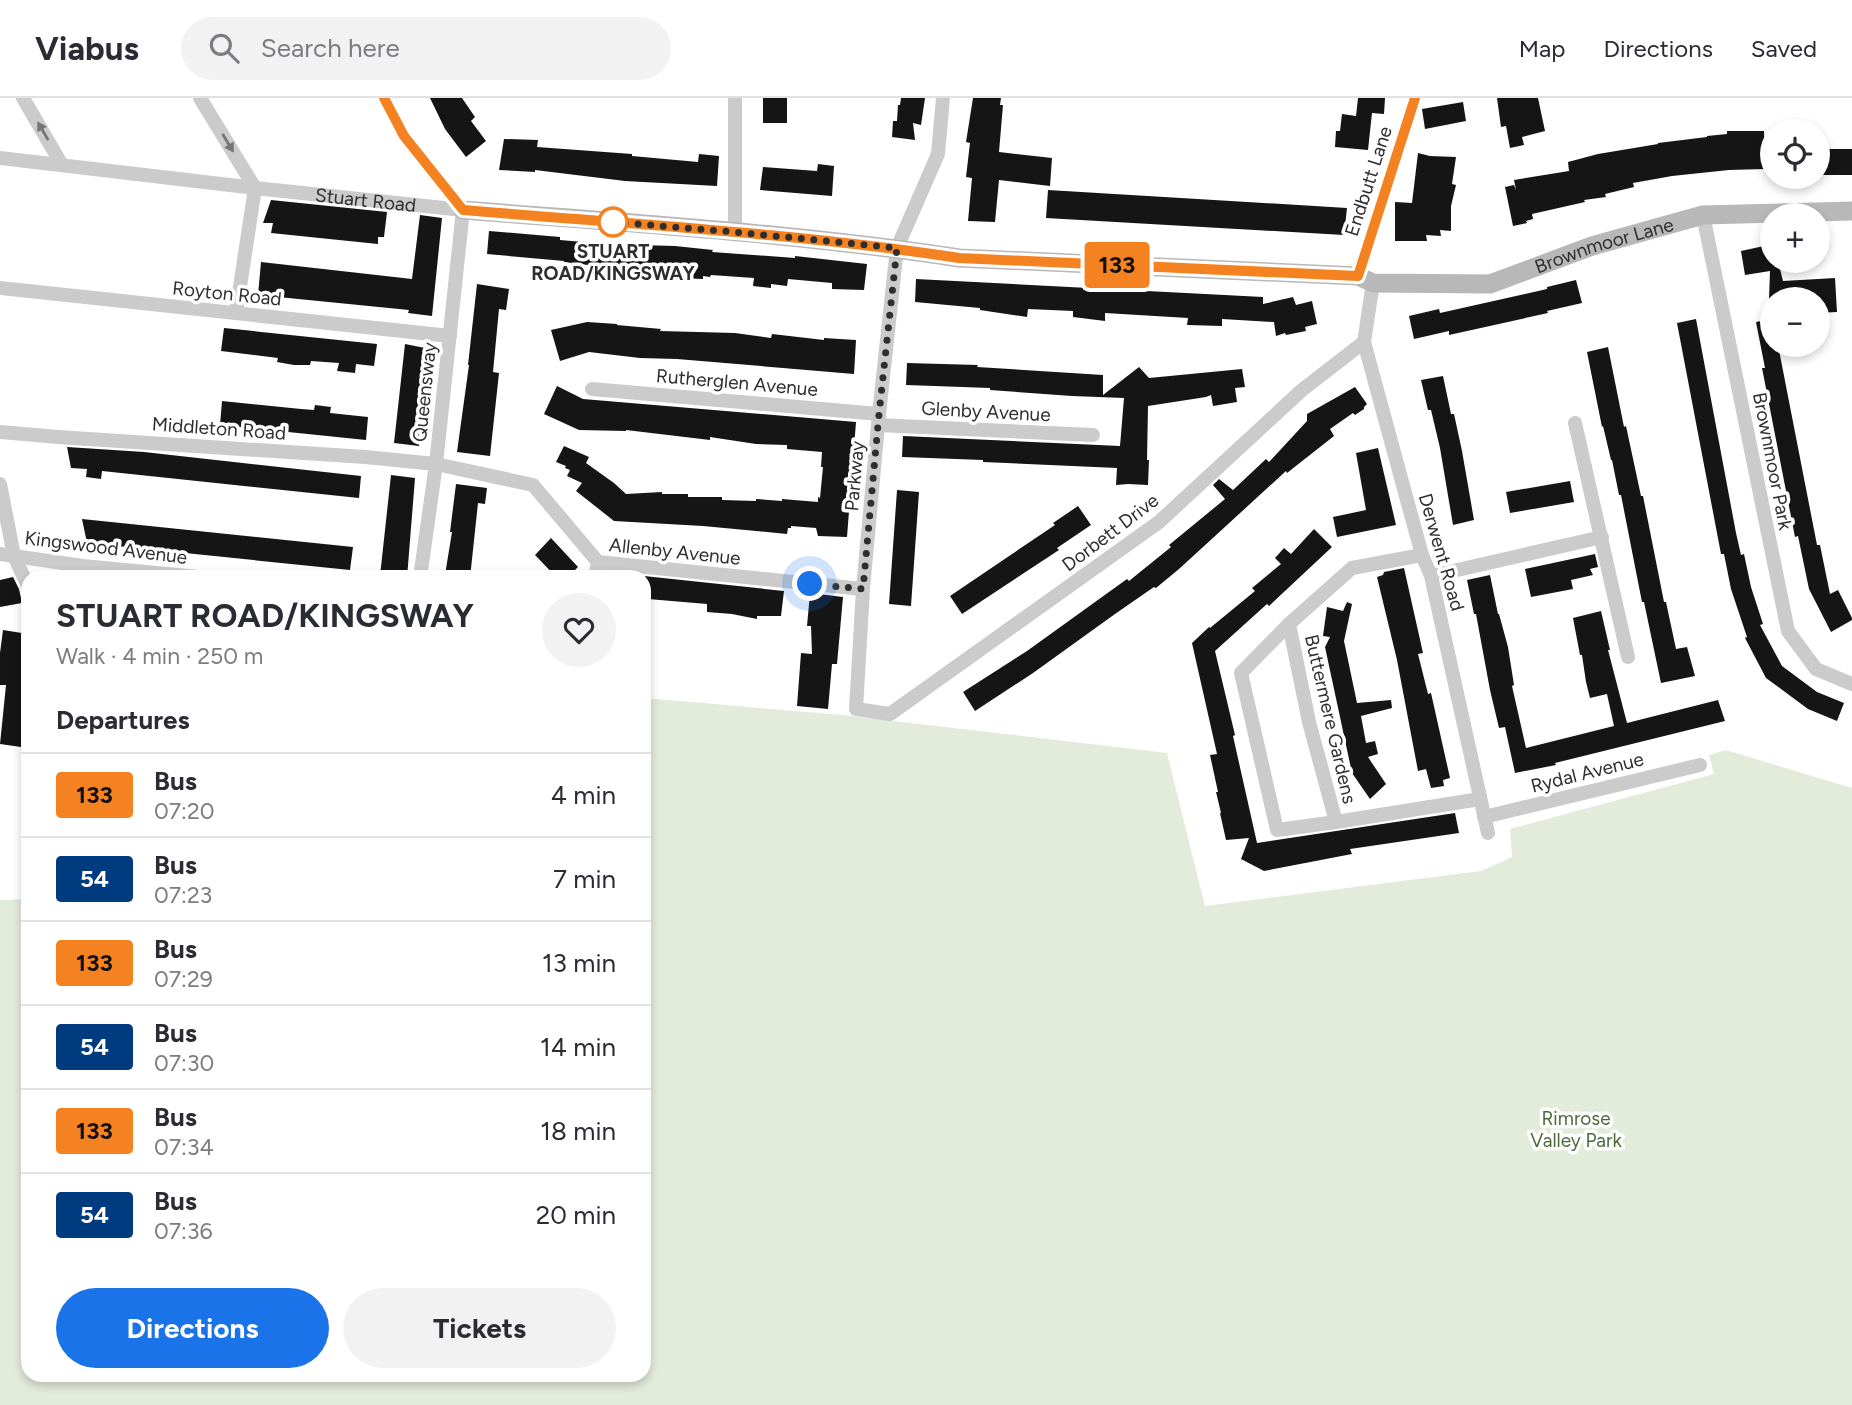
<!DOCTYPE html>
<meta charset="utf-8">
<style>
body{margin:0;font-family:Figtree,sans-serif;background:#f2f2f3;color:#2b2b33;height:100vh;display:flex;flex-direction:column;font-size:26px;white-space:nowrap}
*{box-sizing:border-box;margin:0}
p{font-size:23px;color:#7c7c81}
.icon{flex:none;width:38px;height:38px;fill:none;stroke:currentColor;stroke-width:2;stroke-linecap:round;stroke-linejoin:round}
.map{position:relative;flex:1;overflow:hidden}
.details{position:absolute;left:21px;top:472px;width:630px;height:812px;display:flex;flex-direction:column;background:#fff;border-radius:21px;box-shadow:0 4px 10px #0003}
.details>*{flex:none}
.badge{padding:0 14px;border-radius:5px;font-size:24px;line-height:46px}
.controls{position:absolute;left:1760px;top:21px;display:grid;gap:14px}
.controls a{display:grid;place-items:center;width:70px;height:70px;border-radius:50%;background:#fff;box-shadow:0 4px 10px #0003;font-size:35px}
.you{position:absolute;width:35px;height:35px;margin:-18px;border:5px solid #fff;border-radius:50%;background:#1a73e8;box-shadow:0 0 0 10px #1a73e833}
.map>.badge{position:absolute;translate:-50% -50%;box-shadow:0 0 0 4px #fff}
h2{padding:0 35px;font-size:26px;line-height:63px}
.round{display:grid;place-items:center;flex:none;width:74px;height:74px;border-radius:37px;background:#f2f2f3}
.headline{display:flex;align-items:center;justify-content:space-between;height:119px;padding:0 35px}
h1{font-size:33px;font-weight:700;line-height:52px}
.primary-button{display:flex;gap:14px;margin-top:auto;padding:14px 35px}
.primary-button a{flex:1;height:80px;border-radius:42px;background:#1a73e8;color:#fff;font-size:28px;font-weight:700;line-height:80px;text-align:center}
.primary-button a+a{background:#f2f2f3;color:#2b2b33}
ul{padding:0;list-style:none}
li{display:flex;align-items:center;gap:21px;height:84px;padding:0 35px;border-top:2px solid #e1e1e2}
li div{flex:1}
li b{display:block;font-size:26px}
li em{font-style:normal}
li .badge{min-width:77px;font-weight:700;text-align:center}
header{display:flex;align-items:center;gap:42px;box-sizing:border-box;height:98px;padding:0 35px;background:#fff;border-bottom:2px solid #e1e1e2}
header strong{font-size:33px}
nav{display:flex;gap:38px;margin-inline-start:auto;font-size:24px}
.search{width:490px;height:63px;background:#f2f2f3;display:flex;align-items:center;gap:18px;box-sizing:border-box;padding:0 24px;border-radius:38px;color:#7c7c81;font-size:26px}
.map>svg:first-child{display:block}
.green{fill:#e3ebdb}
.building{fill:#151515}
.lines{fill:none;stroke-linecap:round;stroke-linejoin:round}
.street{stroke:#cbcbcb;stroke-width:14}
.secondary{stroke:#b8b8b8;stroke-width:19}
.oneway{fill:#757575}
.line-casing{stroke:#fff;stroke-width:16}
.line{stroke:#f58220;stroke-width:10}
.walk{stroke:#2e2e2e;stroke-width:7;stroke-dasharray:0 12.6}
.stop-dot{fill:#fff;stroke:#f58220;stroke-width:3.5}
.labels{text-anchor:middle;stroke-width:7;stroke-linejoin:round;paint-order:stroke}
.street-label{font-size:19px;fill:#2e2e2e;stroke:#fff}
.stop-label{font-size:19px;font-weight:bold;fill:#2e2e2e;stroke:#fff}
.park-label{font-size:19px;fill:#4e693c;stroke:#fff}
</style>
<header>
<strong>Viabus</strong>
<div class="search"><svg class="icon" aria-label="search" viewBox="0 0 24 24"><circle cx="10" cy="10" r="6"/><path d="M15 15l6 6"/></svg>Search here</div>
<nav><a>Map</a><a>Directions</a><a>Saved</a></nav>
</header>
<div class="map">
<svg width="1852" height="1307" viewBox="0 0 1852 1307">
<rect width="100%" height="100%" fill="#fff"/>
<path class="green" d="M644 600 842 617 1167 655 1205 808 1481 773 1512 759 1510 731 1714 676 1709 657 1726 652 1852 690V1307H0V802L28 801V1278H644Z"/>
<path class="building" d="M430 0H462L475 19 471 23 486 43 466 59 445 31Z
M763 0H787V25H763Z
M901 0H925L921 27 913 25 915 42 892 39 893 23H897L898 7H900Z
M973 0H1001L1000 7H1003L999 54 1052 60 1050 88 999 82 995 124 968 123 972 80 966 79 970 45 966 44Z
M1358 0H1385L1384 16 1372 15 1368 52 1335 49 1336 33H1340L1342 16 1356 18Z
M1497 0H1538L1545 33 1522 39 1524 47 1510 50 1506 28 1501 29Z
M1463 4 1466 23 1425 31 1422 11Z
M1727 33H1764L1765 71 1729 72 1672 78 1633 85 1634 89 1605 96 1606 99 1584 102 1585 104 1532 116 1533 121 1526 123 1527 125 1513 128 1505 89 1514 87 1516 92 1514 82 1569 73 1568 64 1598 56 1658 46V45L1707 39V38L1727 36Z
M504 41 538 42 537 49 632 56V58L698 64 699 56 719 58 717 88 625 83 535 72V74L499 72Z
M1823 51H1852V77H1823Z
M1418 55 1430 58 1456 59 1452 86 1456 87 1451 108V133L1440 132 1441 138 1426 137 1427 143H1395V104L1412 105Z
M818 66 834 68 832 98 760 92 763 69 817 73Z
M1048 92 1347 110 1344 137 1046 120Z
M271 102 387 114 384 139H378V146L271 135 273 125H263Z
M420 117 442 120 432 218 408 215 409 212 258 197 261 164 412 181Z
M489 133 560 139V142L640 149V147L675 148 713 152 712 154 795 160V158L867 166 864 192 832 191V185L788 181 787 188 771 186V190L753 188 754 180 711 177 710 179 703 178V181L677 180 678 172 650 171 649 179 588 169V167L564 164V163L487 156Z
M1773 146V163H1778L1783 183 1835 180 1837 214 1818 215V201H1769L1770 173 1745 177 1741 153Z
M916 181 1263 199V206L1293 199 1296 207 1312 203 1317 226 1305 229 1306 233 1286 237 1285 235 1276 238 1274 224 1222 221V228L1187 227 1188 220 1105 215V223L1073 219V213L1028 211 1027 219 980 212V210L915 204Z
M1576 182 1582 205 1547 213 1548 215 1449 237V233L1414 241 1409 218 1439 211 1440 215 1547 191V189Z
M477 186 509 191 506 212 499 211 493 274 499 275 490 358 457 354 469 267H468Z
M1696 221 1736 435 1741 457 1744 456 1751 489 1763 526 1760 527 1782 568 1817 594 1844 605 1837 623 1808 611 1766 580 1745 540 1747 539 1731 491 1724 456H1721L1677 225Z
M1773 221V247H1778L1817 447H1820L1830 496 1838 492 1852 520V522L1831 534 1809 491 1798 438 1795 439 1762 270H1765L1756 224Z
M587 224 617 226V227L661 231 660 233 735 235 771 240 772 236 824 242V240L856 242 854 276 677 261 640 260 589 254 560 263 551 232Z
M224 230 377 246 374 268 356 266 355 275 337 273 339 265 311 263 310 267H294L277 264 278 260 221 253Z
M405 246 430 251 419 348 394 345Z
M1608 249 1624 329 1626 328 1641 398H1643L1664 504H1666L1676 551 1687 549 1695 578 1661 585 1644 504H1642L1639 489 1621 397H1619L1612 362H1611L1603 328 1602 329 1587 254Z
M907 265 978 267 977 269 1103 277V297L1139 269 1149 280 1242 271 1245 289 1235 290 1237 304 1213 308 1211 297 1206 299 1148 308 1147 362H1149L1148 387 1128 386 1116 387 1117 370 983 364V362L902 359 903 338 1120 348 1124 300 1072 298 990 292V290L906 287Z
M1443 278 1451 316H1454L1462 353 1474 422 1453 427 1440 350 1431 312H1428L1421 282Z
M557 288 583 301 856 324 847 439 818 438 816 430 791 428V430H788L787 436 703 428 614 423 576 393 582 385 567 378 570 372 565 370 566 368 556 364 564 348 589 359 586 365 614 385 626 396 662 394V396H688V399H722V402L756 403V401L782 403V401L818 404V399L820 400 823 369H821L822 354 787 351V347L756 346 710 339V342L626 332V333L579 332 544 316Z
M1355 289 1367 306 1364 309V311L1355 317 1353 315 1330 331 1334 338 1287 375 1286 373 1179 471 1156 490 1154 489 1115 516 1033 575 975 613 963 594 1027 553 1127 481 1129 483 1171 449 1169 447 1225 401 1213 387 1219 381 1233 392 1266 361 1269 364 1307 323V316Z
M222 303 301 311 314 312 315 307 331 309 330 315 368 319 366 342 220 327Z
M67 349 144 354 361 378 359 400 102 373 101 381 86 379 87 371 71 370Z
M1378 350 1396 427 1337 439 1333 419 1366 412 1356 355Z
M391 377 415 380 407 480 380 478Z
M1570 383 1574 404 1510 415 1506 394Z
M456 386 487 390 485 406 478 405 470 480 445 477 452 434H450Z
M897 392 919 394 911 508 889 506Z
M1078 408 1091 427 1057 450 1059 452 962 516 950 498 1055 427 1053 425Z
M82 421 353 449 350 472 87 445Z
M1314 431 1332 449 1269 508 1267 506 1215 553 1235 637 1233 638 1257 745 1455 715 1459 735 1350 751 1352 756 1264 773 1241 761 1249 740 1226 742 1220 715H1221L1216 694H1218L1210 657 1217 656 1192 545 1209 529 1210 530 1255 493 1252 490 1281 466 1275 460 1284 450 1291 456Z
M551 440 578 469 567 480H557L535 457Z
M1595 456 1598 469 1590 471 1593 477 1571 482 1573 491 1531 499 1525 471Z
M1404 470 1423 555 1418 556 1428 596 1431 595 1450 680 1443 682 1444 688 1431 690 1426 671 1418 673 1397 562 1377 479 1383 477 1384 474Z
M1490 477 1498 516H1499L1508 549 1514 587 1512 588 1526 650 1614 628 1607 596 1590 600 1586 584 1582 557H1580L1573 520 1601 513 1610 552H1608L1627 625 1718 602 1725 623 1555 665 1556 667 1515 675 1505 629 1499 630 1490 592 1476 516H1474L1467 482Z
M644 478 784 493 781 518H757V521L732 516 707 514V506L648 501 644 500Z
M13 479 19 491 22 505 0 509V482Z
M810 495 843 499 837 566H832L828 611 797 608 801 555 812 556 811 528H807Z
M1347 504 1352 506 1344 543 1357 605 1391 602 1392 610 1361 618 1366 645 1375 643 1378 656 1368 659 1386 686 1370 701 1352 675 1325 549 1330 539 1323 538 1327 509 1343 513Z
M3 532 28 536V650L0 646 6 587H0V555Z"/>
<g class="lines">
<g class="street">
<path d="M23 0 62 67"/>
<path d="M200 0 255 90 236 215"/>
<path d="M384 0 404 38 463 112"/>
<path d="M943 0 938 56 897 150 879 316 863 491 856 611 890 616 1159 424 1302 292 1364 244"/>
<path id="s1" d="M0 60 255 90 463 112"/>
<path d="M1703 117 1788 533 1816 571 1852 586"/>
<path d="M735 134V0"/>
<path d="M1358 178 1415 0"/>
<path d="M1373 185 1364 244 1422 457 1431 478 1488 735"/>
<path d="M0 190 450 238"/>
<path d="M592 291 879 316"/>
<path d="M1575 325 1628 559"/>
<path d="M878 327 1093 337"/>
<path d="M0 334 58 339 365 359 436 366 533 387 598 464 863 491"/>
<path d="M0 386 14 458 28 488"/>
<path d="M0 456 83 468 209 480"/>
<path d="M1422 457 1352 470 1289 526 1241 575 1277 732 1336 724 1480 701"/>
<path d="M1431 478 1602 439"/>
<path d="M420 480 436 366 463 112"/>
<path d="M595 480 598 464"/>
<path d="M1289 526 1309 624 1336 724"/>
<path d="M1484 719 1700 667"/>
</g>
<path class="secondary" id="s2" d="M463 112C628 125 795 135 959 160L1358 178 1373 185 1490 186 1592 148 1703 117 1852 113"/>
</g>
<defs><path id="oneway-solid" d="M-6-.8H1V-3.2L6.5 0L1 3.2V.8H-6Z" transform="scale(1.75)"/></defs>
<g class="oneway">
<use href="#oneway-solid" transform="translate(43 33) rotate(-120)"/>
<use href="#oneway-solid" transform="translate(228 45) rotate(59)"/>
</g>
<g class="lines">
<g class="line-casing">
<path id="line" d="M384 0 404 38 463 112C628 126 795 135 959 160L1358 178 1415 0"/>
</g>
<use href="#line" class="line"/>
<path class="walk" d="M613 124 734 134 897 150 879 316 863 491 810 486"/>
</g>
<circle class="stop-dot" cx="613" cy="124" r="14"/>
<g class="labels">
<g class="street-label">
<text transform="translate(1368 83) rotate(-72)" y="7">Endbutt Lane</text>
<text dy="7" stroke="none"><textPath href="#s1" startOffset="368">Stuart Road</textPath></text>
<text dy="7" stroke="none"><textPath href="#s2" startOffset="1152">Brownmoor Lane</textPath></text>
<text transform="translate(227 195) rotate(6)" y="7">Royton Road</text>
<text transform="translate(737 284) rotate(5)" y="7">Rutherglen Avenue</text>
<text transform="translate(424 294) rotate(-84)" y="7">Queensway</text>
<text transform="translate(986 313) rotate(3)" y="7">Glenby Avenue</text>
<text transform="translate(219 330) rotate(4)" y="7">Middleton Road</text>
<text transform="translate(1773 363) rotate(79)" y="7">Brownmoor Park</text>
<text transform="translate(854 378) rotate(-85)" y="7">Parkway</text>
<text transform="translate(1110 434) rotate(-37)" y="7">Dorbett Drive</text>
<text transform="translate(106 449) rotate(7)" y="7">Kingswood Avenue</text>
<text transform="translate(675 453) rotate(6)" y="7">Allenby Avenue</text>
<text transform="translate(1442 454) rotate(74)" y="7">Derwent Road</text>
<text transform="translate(1331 621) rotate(77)" y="7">Buttermere Gardens</text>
<text transform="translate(1587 674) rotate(-14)" y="7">Rydal Avenue</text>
</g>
<g class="stop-label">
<text x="613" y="160">STUART<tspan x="613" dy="22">ROAD/KINGSWAY</tspan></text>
</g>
<g class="park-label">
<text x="1576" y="1027">Rimrose<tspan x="1576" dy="22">Valley Park</tspan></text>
</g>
</g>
</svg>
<div class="controls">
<a><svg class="icon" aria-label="locate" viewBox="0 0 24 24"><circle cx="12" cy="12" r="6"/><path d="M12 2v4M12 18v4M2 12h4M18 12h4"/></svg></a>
<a>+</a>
<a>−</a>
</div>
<div class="you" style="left:810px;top:486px"></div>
<b class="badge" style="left:1117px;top:167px;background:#f58220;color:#111">133</b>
<section class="details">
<div class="headline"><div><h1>STUART ROAD/KINGSWAY</h1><p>Walk · 4 min · 250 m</p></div><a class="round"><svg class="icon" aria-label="heart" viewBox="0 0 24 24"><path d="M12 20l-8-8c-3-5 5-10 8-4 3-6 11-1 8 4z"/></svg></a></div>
<h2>Departures</h2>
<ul>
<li><span class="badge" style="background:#f58220;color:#111">133</span><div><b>Bus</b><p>07:20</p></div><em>4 min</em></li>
<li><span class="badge" style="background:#003b80;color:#fff">54</span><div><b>Bus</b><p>07:23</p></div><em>7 min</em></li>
<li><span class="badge" style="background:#f58220;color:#111">133</span><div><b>Bus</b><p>07:29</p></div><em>13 min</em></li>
<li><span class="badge" style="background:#003b80;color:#fff">54</span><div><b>Bus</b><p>07:30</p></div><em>14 min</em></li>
<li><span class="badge" style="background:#f58220;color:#111">133</span><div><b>Bus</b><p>07:34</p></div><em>18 min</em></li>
<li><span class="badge" style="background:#003b80;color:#fff">54</span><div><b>Bus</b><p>07:36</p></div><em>20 min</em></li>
</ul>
<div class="primary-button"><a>Directions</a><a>Tickets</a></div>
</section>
</div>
